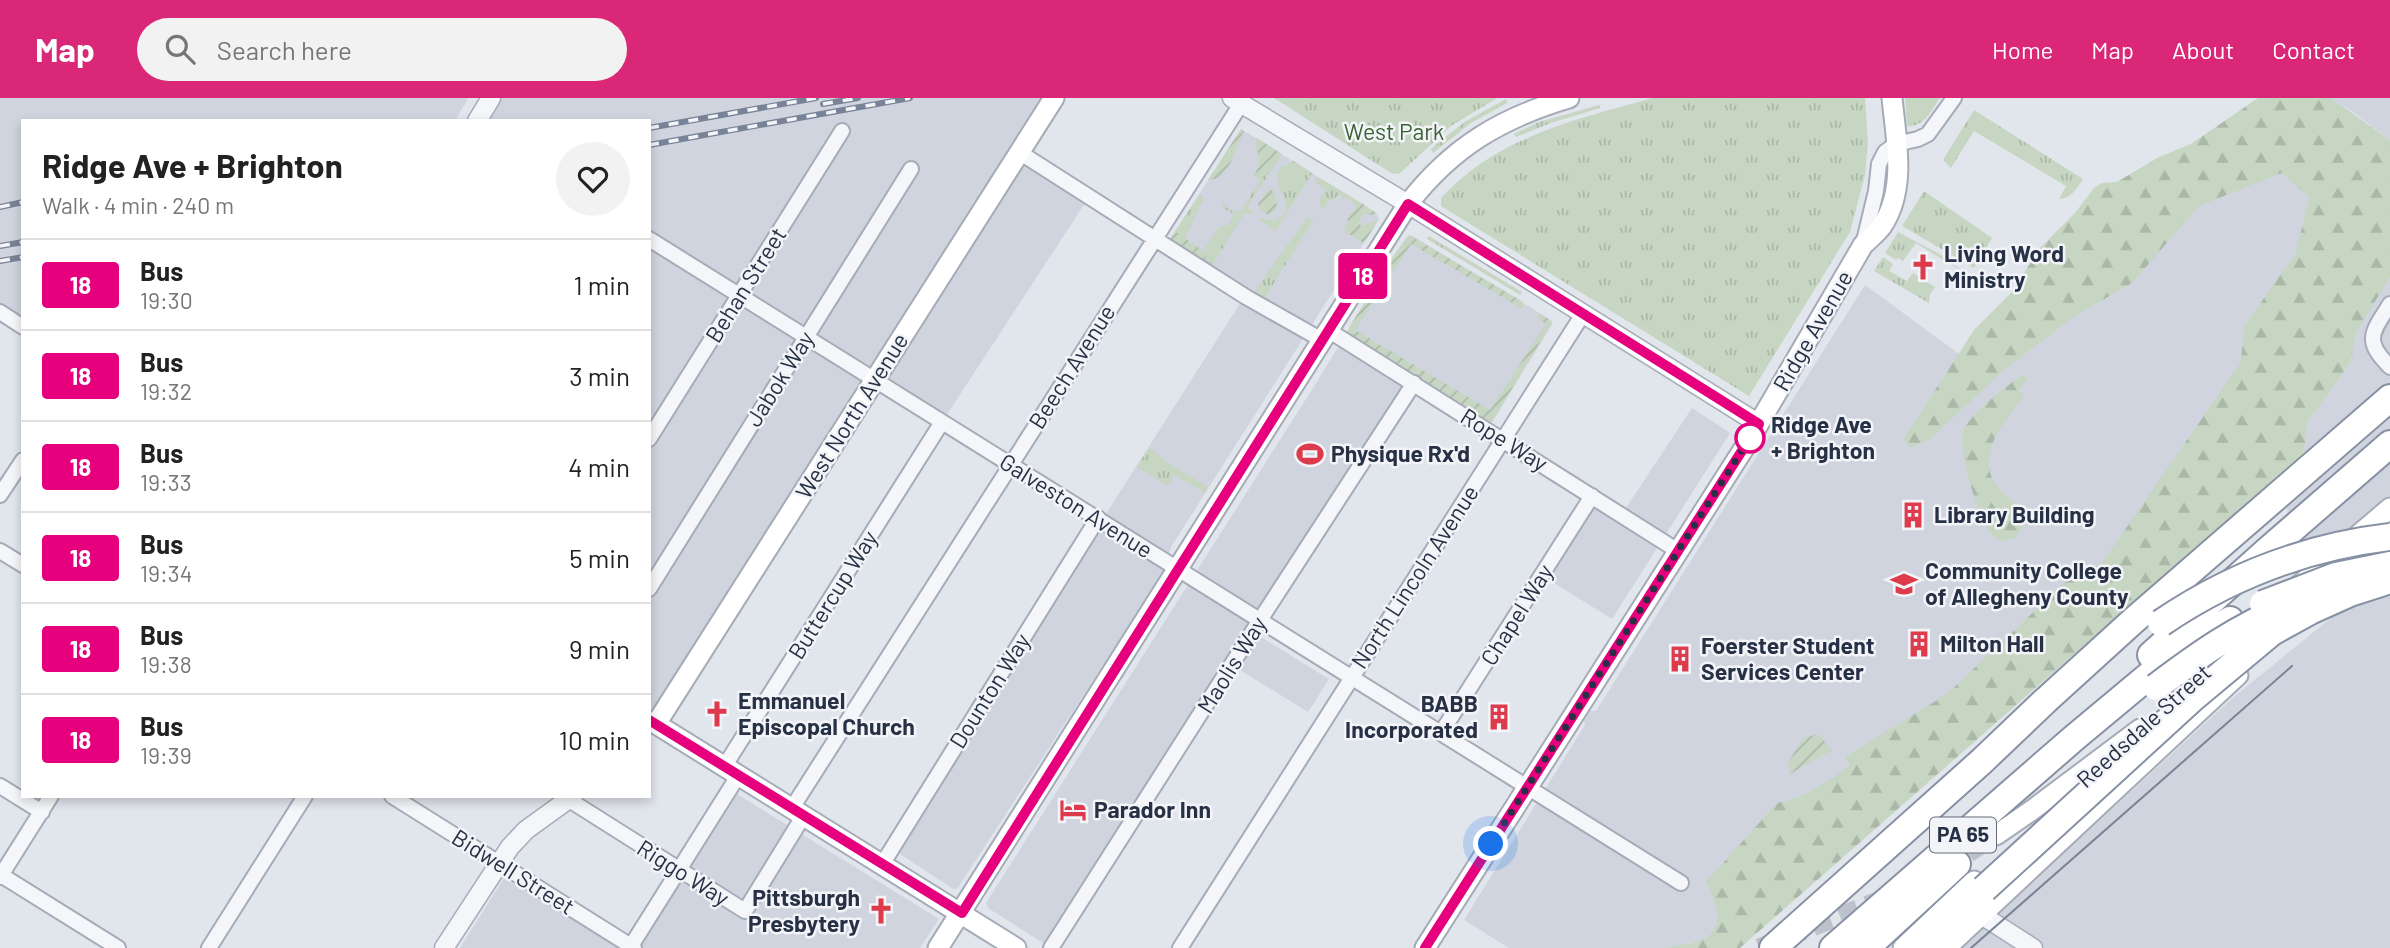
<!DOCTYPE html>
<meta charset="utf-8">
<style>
body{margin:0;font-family:Barlow,sans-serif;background:#f2f2f2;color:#222;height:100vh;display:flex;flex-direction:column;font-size:26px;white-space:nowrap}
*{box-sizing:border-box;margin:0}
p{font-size:23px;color:#767676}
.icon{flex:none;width:38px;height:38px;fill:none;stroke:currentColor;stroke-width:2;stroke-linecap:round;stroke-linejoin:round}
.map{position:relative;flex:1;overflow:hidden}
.sheet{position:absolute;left:21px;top:21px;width:630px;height:679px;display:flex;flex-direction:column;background:#fff;border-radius:0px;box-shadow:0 4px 10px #0003}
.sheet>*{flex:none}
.badge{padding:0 14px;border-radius:5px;font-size:24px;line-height:46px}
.you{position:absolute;width:35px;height:35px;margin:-18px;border:5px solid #fff;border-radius:50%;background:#1a73e8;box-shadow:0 0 0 10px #1a73e833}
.map>.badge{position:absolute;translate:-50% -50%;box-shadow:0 0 0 4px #fff}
.round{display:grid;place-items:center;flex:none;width:74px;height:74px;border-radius:37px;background:#f2f2f2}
.headline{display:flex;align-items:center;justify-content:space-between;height:119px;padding:0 21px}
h1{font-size:33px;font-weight:700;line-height:52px}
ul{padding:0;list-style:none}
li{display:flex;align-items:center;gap:21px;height:91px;padding:0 21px;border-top:2px solid #e0e0e0}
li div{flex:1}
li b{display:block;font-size:26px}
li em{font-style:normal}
li .badge{min-width:77px;font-weight:700;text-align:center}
header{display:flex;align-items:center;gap:42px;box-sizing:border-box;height:98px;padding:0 35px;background:#db2777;color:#fff}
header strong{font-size:33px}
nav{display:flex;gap:38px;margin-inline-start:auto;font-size:24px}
.search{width:490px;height:63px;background:#f2f2f2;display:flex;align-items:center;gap:18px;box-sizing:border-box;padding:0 24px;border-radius:38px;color:#767676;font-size:26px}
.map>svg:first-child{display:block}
.built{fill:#cfd4de}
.grass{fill:url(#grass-tufts)}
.forest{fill:url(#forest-firs)}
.garden{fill:url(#garden-furrows)}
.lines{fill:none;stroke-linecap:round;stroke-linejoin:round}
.secondary-tunnel{stroke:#bcc1cb;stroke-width:19;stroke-dasharray:19 10;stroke-linecap:butt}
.minor-casing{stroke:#a5abb7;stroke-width:18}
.tertiary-casing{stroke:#a5abb7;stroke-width:21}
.secondary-casing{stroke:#a5abb7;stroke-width:23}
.motorway-casing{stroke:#8791a4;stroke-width:30}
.minor{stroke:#f5f6f9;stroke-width:14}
.tertiary{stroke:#f5f6f9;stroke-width:18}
.secondary{stroke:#fff;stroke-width:19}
.motorway{stroke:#fff;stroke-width:26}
.tram{stroke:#798397;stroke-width:2}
.rail-casing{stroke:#798397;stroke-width:6}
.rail{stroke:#f2f4f8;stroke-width:3.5;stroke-dasharray:10;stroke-linecap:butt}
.motorway-bridge-casing{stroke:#8791a4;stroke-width:30;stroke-linecap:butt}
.motorway-bridge{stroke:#fff;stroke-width:26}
.line-casing{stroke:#fff;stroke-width:16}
.line{stroke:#e6007e;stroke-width:10}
.walk{stroke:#273146;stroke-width:7;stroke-dasharray:0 12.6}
.stop-dot{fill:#fff;stroke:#e6007e;stroke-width:3.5}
.labels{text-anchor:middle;stroke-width:5;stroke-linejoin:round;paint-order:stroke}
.shield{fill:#f2f4f8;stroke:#646c7b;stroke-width:2}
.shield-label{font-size:21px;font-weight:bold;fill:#273146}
.park-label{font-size:23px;fill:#3a6333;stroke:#f2f4f8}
.poi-label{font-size:23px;font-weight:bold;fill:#273146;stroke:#f2f4f8;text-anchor:start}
.street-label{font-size:23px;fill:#273146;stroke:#f2f4f8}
.stop-label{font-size:23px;font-weight:bold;fill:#273146;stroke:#f2f4f8;text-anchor:start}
</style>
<header>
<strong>Map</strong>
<div class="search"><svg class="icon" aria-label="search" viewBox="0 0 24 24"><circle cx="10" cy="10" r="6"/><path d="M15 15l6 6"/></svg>Search here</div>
<nav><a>Home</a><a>Map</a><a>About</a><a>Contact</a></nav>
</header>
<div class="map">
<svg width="2390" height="850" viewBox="0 0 2390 850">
<defs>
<pattern id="grass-tufts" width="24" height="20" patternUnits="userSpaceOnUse" patternTransform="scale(1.75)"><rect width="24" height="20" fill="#c6d6c2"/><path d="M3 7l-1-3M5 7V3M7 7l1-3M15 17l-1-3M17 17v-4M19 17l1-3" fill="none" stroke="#aab8a8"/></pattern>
<pattern id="forest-firs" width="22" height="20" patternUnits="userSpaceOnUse" patternTransform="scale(1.75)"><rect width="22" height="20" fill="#c6d6c2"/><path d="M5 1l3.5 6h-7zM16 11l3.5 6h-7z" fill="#aab8a8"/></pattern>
<pattern id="garden-furrows" width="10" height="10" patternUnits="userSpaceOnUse" patternTransform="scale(1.75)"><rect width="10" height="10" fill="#c6d6c2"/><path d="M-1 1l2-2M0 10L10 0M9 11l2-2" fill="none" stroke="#aab8a8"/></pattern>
</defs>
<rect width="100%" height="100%" fill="#e1e5ec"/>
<path class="built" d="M0 0H468L455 23H23V229L0 214Z
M491 0H1054L1020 54 1089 99 942 324 875 283 649 622V23H477Z
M2277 0 2390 57V410L2323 465 2295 448 2286 407 2303 359 2308 324 2351 264 2355 238 1731 820 1701 843 1668 850H1509L1464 822 1585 627 1584 622 1590 613H1596L1865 187 1970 264Z
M2331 0H2390V42L2353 14Z
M1241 31 1376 115 1379 121 1171 449 1163 474 1146 501 957 791H953L897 754 1097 430 1248 193 1169 143Z
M1411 137 1551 222 1552 227 1492 324H1489L1414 278 1048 848 988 810 986 805 1318 282 1392 160 1406 140Z
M1692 310 1730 335 1612 521 1543 478 1592 402 1620 419Z
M2390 456V850H1960L2236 597 2336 516Z
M1256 536 1329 581 1308 614 1235 569Z
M737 696 939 821 920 850H639Z
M504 780 620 850H460Z"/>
<path class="grass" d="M1274 0H1497L1451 28 1399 76 1391 75Z
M1652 0H1865L1868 45 1865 77 1850 134 1749 298 1441 108V100C1498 38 1575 22 1652 0Z
M1905 0H1940C1930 14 1925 29 1907 28Z
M1506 1 1507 5 1471 25 1433 55 1431 51 1433 49 1466 23Z
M1599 7 1600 10 1551 25 1516 39 1514 36 1539 24Z
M1974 12 2083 81C2077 90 2071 101 2059 101L2066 88 1974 33 1951 70 1943 62Z
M1279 54 1282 56 1249 106 1248 109 1253 114 1251 117 1245 114 1214 165 1210 166 1204 163 1206 158 1203 153 1219 129 1224 127 1228 128 1234 116 1223 110V104L1233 114 1235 112 1240 114Z
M1294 63 1312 75 1276 133 1259 122 1260 120C1266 122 1272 124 1278 120 1298 110 1275 91 1277 77 1277 74 1281 69 1283 67L1285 68Z
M1318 79 1360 104 1357 109 1348 100 1341 102 1343 99 1339 96 1332 103 1329 102 1324 111 1319 108 1321 105 1319 103 1326 92 1315 84Z
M1924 93 1992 140 1974 170 1902 128Z
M1200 96 1203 102 1185 141 1175 133Z
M1307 119 1314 122 1263 202 1253 196Z
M1898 134 1943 158 1963 174 1916 145 1903 163 1898 160 1896 162 1885 155Z
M1429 138 1522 194 1520 197 1427 141Z
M1883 159 1893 166 1889 173 1907 183 1913 175 1935 189 1930 196 1929 205 1874 173Z
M1148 351H1152L1167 364 1208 389 1205 395 1175 377 1167 388 1137 369Z"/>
<path class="forest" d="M2258 0H2331L2390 42V179L2356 235 2351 264 2308 324 2303 359 2198 447 1740 850H1668C1678 846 1691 847 1701 842 1728 830 1715 803 1706 784L1777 705C1805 700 1827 684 1850 668L1845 659 1947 596 2065 484 2102 465 2241 264 2244 228 2296 155 2309 99 2282 75 2199 108 2132 185 2075 218 2005 271 1929 342 1910 350 1904 340 1974 232 2011 195 2040 150 2075 115 2094 90 2102 85 2117 84 2159 59 2191 46Z
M2022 277 2027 281 2018 293 2024 298C2003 326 1970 361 2002 394 2011 404 2023 409 2028 421L2015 440 2003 443C1998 442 1993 439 1990 435 1978 418 1958 353 1963 334 1967 318 2008 287 2022 277Z"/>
<path class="garden" d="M1241 31 1244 33C1236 47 1230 83 1208 82Z
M1257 40 1279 54 1261 82 1254 78C1261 66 1261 60 1255 47Z
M1269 90C1276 94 1279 106 1275 113L1268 117 1261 113 1258 106Z
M1360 104 1376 115 1374 117 1364 116 1359 123 1360 127 1363 128 1379 121 1364 145 1343 132 1349 124 1347 122Z
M1175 133 1203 153 1206 158 1204 163 1169 143Z
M1409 137 1520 202 1524 206 1521 210 1411 146 1355 232 1490 312 1546 226 1536 219 1541 216 1552 224 1492 324H1489L1351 240 1347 236 1350 228 1392 160Z
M1818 636 1832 652 1790 676 1788 665 1803 640Z"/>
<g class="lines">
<path class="secondary-tunnel" d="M1944 771 1996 737
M1759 850 1883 801"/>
<g class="minor-casing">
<path id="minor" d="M1019 54 1246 199 1322 242
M649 141 1681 785
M1863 147 1876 93 1879 66 1885 54 1896 46 1918 41 1928 36 1954 0
M2390 206C2372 235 2363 242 2390 269
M0 214 23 229
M1328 232 1678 453
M649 341 842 33
M0 397 23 362
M0 453 23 467
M649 491 911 71
M1441 635 1592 398
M724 669 942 324
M0 688 42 714
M392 698 634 850
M563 698 745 813 804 717
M792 710 1241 6
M883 765 1098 420
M1 777 118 850
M0 779 51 698
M631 848 738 678
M209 850 305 698
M1051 850 1260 522 1414 285
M1180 850 1583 216"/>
</g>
<g class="tertiary-casing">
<path id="tertiary" d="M1232 0 1408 106 1759 326
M477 23 491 0
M1980 816 2033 850
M444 850 510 749 526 732 573 698"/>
</g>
<g class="secondary-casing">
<path id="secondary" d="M2296 490 2390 410
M2179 595 2235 545
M1996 737 2035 710 2140 631
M938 850 1408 106C1452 49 1501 20 1569 0
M1016 850 656 626 1054 0
M1425 850 1748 344 1863 147C1869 141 1877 135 1882 128 1907 91 1896 41 1892 0
M1903 850 1974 783
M1946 850 2238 577"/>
</g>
<g class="motorway-casing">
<path id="motorway" d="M2151 557 2267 453 2390 346
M1773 850 1982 663 2045 603 2133 523 2390 300
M1833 850 2074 640 2152 575 2230 522
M1866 850 1957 766
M1922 850 1984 791"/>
</g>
<use href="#minor" class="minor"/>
<use href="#tertiary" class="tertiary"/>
<use href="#secondary" class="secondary"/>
<use href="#motorway" class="motorway"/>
<path class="tram" d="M1971 850 2292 568"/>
<g class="rail-casing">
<path id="rail" d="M823 6 858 0
M649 30 816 0
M649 47 910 0
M0 109 23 104
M0 148 23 144
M0 163 23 159"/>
</g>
<use href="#rail" class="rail"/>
<g class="motorway-bridge-casing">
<path id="motorway-bridge" d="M2263 506 2336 478 2390 467
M2161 525C2230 478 2306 449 2390 439
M2156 589C2197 558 2239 528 2288 509
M1984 791 2194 599 2272 534 2310 513 2350 495 2390 482"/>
</g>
<use href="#motorway-bridge" class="motorway-bridge"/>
</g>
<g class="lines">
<g class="line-casing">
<path id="line" d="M649 622 962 815 1408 106 1759 326 1425 850"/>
</g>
<use href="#line" class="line"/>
<path class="walk" d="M1491 746 1750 340"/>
</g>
<defs>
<g id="church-bare" transform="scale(2.1)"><path d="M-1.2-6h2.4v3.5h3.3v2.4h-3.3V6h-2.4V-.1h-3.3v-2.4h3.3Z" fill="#dd3a4c" stroke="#f2f4f8" stroke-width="2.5" paint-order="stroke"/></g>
<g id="stadium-bare" transform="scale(2.1)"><path d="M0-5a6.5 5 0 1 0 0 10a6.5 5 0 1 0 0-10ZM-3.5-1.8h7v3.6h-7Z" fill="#dd3a4c" stroke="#f2f4f8" stroke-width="2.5" paint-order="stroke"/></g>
<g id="building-bare" transform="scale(2.1)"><path d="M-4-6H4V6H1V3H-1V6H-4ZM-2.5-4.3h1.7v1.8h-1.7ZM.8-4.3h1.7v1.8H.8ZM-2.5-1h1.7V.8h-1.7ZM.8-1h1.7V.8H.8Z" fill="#dd3a4c" stroke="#f2f4f8" stroke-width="2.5" paint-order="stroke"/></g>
<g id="university-bare" transform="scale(2.1)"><path d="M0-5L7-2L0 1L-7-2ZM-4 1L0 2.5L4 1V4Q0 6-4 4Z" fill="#dd3a4c" stroke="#f2f4f8" stroke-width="2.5" paint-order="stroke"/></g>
<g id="hotel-bare" transform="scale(2.1)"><path d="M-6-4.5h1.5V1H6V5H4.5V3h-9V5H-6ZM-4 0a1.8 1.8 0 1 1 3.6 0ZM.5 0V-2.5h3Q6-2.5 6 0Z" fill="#dd3a4c" stroke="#f2f4f8" stroke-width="2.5" paint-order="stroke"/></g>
</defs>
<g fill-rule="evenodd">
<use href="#church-bare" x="1923" y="169"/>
<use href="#stadium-bare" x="1310" y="356"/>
<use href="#building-bare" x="1913" y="417"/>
<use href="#university-bare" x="1904" y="486"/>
<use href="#building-bare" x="1919" y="546"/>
<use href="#building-bare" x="1680" y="561"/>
<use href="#church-bare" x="717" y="616"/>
<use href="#building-bare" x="1499" y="619"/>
<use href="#hotel-bare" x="1073" y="712"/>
<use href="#church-bare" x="881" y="813"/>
</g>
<circle class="stop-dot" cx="1750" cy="340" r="14"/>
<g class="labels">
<rect class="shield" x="1930" y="719.5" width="66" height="35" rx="5"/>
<g class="shield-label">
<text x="1963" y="744">PA 65</text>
</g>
<g class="park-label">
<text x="1394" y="42">West Park</text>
</g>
<g class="poi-label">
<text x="1944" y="164">Living Word<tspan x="1944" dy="26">Ministry</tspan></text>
<text x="1331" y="364">Physique Rx'd</text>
<text x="1934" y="425">Library Building</text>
<text x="1925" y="481">Community College<tspan x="1925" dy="26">of Allegheny County</tspan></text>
<text x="1940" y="554">Milton Hall</text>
<text x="1701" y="556">Foerster Student<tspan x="1701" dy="26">Services Center</tspan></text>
<text x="738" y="611">Emmanuel<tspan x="738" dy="26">Episcopal Church</tspan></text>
<text x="1478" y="614" text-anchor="end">BABB<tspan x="1478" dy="26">Incorporated</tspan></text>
<text x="1094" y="720">Parador Inn</text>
<text x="860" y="808" text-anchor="end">Pittsburgh<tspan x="860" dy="26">Presbytery</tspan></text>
</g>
<g class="street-label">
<text transform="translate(746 187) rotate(-58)" y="8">Behan Street</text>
<text transform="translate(1813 233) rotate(-60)" y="8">Ridge Avenue</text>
<text transform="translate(1072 269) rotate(-58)" y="8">Beech Avenue</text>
<text transform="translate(780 281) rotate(-58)" y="8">Jabok Way</text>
<text transform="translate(852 318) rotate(-58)" y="8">West North Avenue</text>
<text transform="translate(1504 342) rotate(32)" y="8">Rope Way</text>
<text transform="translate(1076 408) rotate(32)" y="8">Galveston Avenue</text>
<text transform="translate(1415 479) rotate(-57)" y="8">North Lincoln Avenue</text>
<text transform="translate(833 497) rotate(-58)" y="8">Buttercup Way</text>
<text transform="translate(1517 517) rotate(-58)" y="8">Chapel Way</text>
<text transform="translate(1232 567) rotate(-58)" y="8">Maolis Way</text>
<text transform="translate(990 593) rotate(-58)" y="8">Dounton Way</text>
<text transform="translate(2144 628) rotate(-42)" y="8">Reedsdale Street</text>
<text transform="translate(513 774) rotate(32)" y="8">Bidwell Street</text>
<text transform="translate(683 775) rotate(32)" y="8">Riggo Way</text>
</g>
<g class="stop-label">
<text x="1771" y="335">Ridge Ave<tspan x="1771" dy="26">+ Brighton</tspan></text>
</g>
</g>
</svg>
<div class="you" style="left:1491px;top:746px"></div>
<b class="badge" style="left:1363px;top:178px;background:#e6007e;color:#fff">18</b>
<section class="sheet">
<div class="headline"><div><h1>Ridge Ave + Brighton</h1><p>Walk · 4 min · 240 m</p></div><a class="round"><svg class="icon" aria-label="heart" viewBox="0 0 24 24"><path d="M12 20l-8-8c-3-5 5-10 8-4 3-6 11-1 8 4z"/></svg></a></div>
<ul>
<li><span class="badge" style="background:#e6007e;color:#fff">18</span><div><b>Bus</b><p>19:30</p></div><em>1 min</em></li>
<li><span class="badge" style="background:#e6007e;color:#fff">18</span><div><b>Bus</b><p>19:32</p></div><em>3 min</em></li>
<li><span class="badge" style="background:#e6007e;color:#fff">18</span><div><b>Bus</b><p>19:33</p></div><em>4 min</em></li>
<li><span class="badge" style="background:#e6007e;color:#fff">18</span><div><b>Bus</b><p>19:34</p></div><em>5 min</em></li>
<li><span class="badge" style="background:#e6007e;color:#fff">18</span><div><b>Bus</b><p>19:38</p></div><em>9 min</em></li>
<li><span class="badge" style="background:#e6007e;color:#fff">18</span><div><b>Bus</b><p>19:39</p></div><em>10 min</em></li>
</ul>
</section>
</div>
